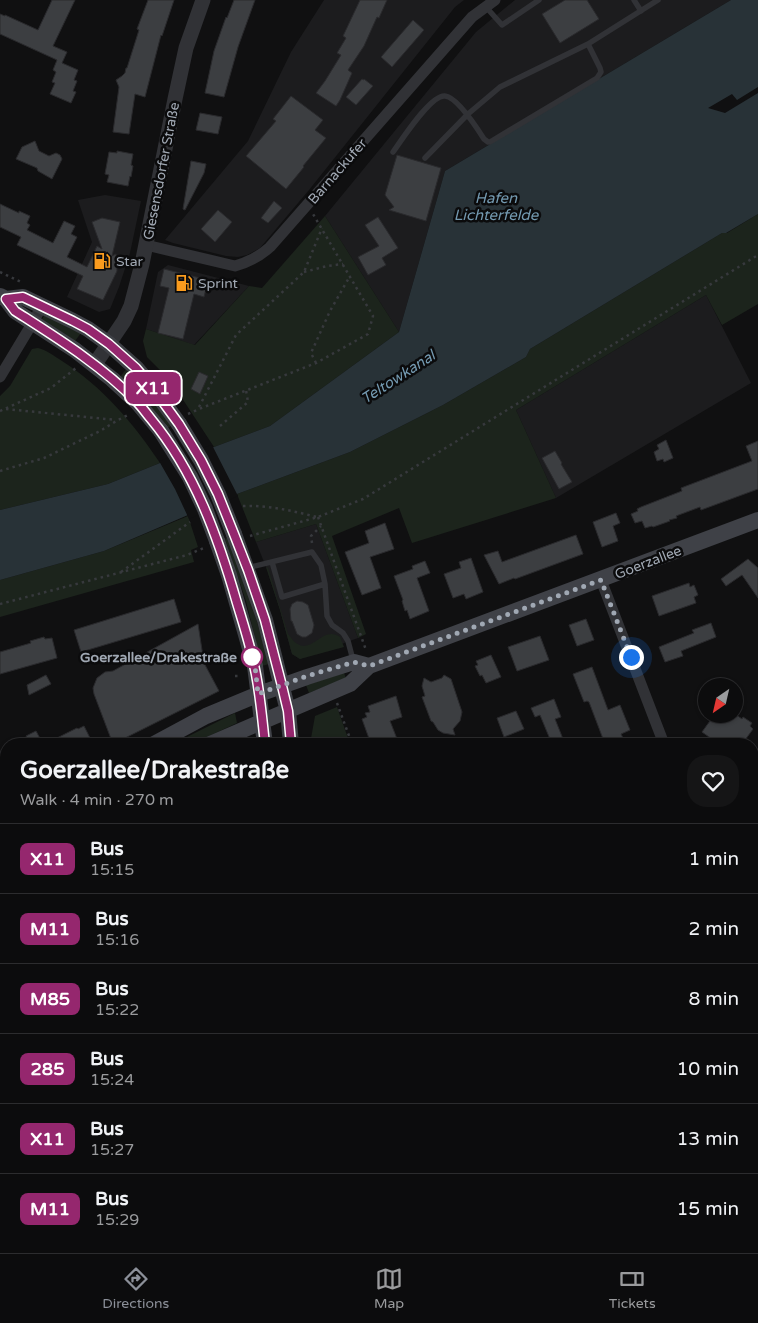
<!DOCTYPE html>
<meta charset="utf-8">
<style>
body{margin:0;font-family:"Varela Round",sans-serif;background:#151516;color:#f1f3f6;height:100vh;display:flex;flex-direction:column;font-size:19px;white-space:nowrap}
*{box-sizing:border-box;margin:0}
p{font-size:16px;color:#9a9b9d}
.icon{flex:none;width:28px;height:28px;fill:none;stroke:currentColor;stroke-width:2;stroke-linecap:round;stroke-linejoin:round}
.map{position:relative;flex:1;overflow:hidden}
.sheet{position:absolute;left:0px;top:738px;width:759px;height:516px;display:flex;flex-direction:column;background:#0c0c0d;border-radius:20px 20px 0 0;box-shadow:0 1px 4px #0004,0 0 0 1px #2c2c2e}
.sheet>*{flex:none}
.badge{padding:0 10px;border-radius:8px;font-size:18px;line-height:32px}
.needle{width:32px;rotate:214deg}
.controls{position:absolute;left:698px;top:678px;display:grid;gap:10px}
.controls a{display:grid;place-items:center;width:45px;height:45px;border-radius:50%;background:#0c0c0d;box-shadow:0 1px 4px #0004,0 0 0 1px #2c2c2e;font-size:25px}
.you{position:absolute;width:25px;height:25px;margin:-12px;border:4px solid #fff;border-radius:50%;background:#1a73e8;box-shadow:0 0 0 8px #1a73e833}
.map>.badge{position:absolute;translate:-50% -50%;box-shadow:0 0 0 2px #fff}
.round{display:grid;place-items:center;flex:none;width:52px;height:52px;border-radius:20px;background:#151516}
.overview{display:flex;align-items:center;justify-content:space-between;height:85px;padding:0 20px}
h1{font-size:24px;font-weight:700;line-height:38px}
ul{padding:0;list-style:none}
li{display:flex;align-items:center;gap:15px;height:70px;padding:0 20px;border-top:1px solid #2c2c2e}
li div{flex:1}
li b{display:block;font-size:19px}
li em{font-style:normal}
li .badge{min-width:55px;font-weight:700;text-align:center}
.tabs{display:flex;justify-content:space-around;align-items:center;height:70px;border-top:1px solid #2c2c2e;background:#0c0c0d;font-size:14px;color:#9a9b9d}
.tabs a{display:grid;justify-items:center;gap:2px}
.tabs .selected{color:#8c9099}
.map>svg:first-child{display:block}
.built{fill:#1c1c1e}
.green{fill:#1c241c}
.water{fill:#283237}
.pier{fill:#101011}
.building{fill:#3c3e41;stroke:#2a2a2d}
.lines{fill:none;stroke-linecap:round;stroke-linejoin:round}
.path{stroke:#37393d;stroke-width:2.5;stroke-dasharray:2.5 4;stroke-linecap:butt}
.service{stroke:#313236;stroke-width:5.5}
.minor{stroke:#313236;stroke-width:11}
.tertiary{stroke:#313236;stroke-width:15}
.secondary{stroke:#3f4147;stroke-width:16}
.secondary-bridge{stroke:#3f4147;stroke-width:16}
.line-casing{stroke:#fff;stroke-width:11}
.line{stroke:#95276e;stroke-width:8}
.walk{stroke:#a0a8b3;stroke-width:5;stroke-dasharray:0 9}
.stop-dot{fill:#fff;stroke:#95276e;stroke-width:2.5}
.labels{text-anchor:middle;stroke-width:5;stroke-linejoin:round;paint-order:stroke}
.street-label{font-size:14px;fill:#a0a8b3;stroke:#0b0b0c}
.poi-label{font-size:14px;fill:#a0a8b3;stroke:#0b0b0c;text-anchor:start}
.stop-label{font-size:14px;font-weight:bold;fill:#a0a8b3;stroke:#0b0b0c;text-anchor:end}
.water-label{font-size:15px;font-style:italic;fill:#749ab1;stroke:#0b0b0c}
</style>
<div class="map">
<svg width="758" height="1253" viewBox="0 0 758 1253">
<rect width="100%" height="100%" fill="#101011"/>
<path class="built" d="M324 0H464L455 7 309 190 260 248 247 255 238 257 226 256 173 243 165 240 248 141 291 52Z
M515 0H731L445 171 399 332 325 216 476 32Z
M105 195 141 201 130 253 119 287 110 309 99 312 67 297 92 242 78 200Z
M168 265 249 286 194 345 146 329 158 272Z
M706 295 751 383 556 498 516 410Z
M316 524 358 638 300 659 292 654 280 610 266 567 256 542Z"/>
<path class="green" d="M758 214V304L722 325 706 295 516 410 556 498 412 543 399 508 332 536 366 634 358 638 316 524 256 542 237 494 350 452 443 405 526 357 530 349 722 233H727Z
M325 216 399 332 270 426 214 447 178 392 164 374 147 357 143 341 146 329 195 345 249 286 262 288Z
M44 316H45L81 333 75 341 42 319Z
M38 348C47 350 54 356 62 361 103 387 134 424 160 463L108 484 0 510V396L10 386 32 349Z
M127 368 148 392 171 426 167 428 120 377Z
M188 516 198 547 191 550 194 562 0 617V580L104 551Z
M229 537 251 601 269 664 262 666 246 601 225 539Z
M266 567 268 568 288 634C291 637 293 641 296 643 313 655 322 625 340 637L344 647 300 659 292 654 280 610Z
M344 673 346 678 309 693 306 685Z
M337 707 350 744H310L315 716Z
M235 713 237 723 192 744H173Z"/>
<path class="water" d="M731 0H758V214L726 233H722L530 349 526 357 443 405 350 452 237 494 104 551 0 580V510L108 484 160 463 214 447 270 426 399 332 445 171Z"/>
<path class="pier" d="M758 87V93L725 113 708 108 732 94 737 100Z
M212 445 238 496 189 519 175 489 159 461Z"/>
<path class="building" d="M52 0H75L53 46 67 52 62 63 78 70 74 80 77 81 73 91 76 92 71 103 50 94 55 83 52 82 56 72 53 70 57 60 0 34V14L5 16V15L38 30Z
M148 0H174L162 36 161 35 145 97 135 94 129 134 113 132 119 87 116 80 122 76 125 73 126 68H127L139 30 137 29Z
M234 0H255L238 47 224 97 205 93 214 51 226 17 227 18Z
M360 0H387L379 18 377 17 364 46 348 70 352 73 340 100 336 106 316 93 325 81 341 55 337 53 346 38 343 36Z
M565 0H587L599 19 560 43 542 14Z
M413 20 424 30 392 67 381 57Z
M362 79 364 80V79L373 86 356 105 346 97Z
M291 96 323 120 315 130 326 138 303 166 304 167 286 189 246 156 276 121 273 119Z
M200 113 222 117 218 134 196 130Z
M35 141 39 151 49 156 56 153 60 155 62 159 52 179 38 171 37 168 16 159 22 147Z
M117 151 133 154 131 165 133 166 131 177 130 176 128 186 107 182 109 175 105 174 109 152 117 153Z
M397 155 441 168 426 221 389 210 394 207 385 195Z
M191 161 206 164 204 173 185 210 183 209Z
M274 201 282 208 268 223 261 218Z
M0 204 19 213V211L30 216 27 223 30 225 27 230 53 243 64 221 75 226 71 234 77 237 67 257 87 267 97 246 102 249 92 222 102 218 120 222 112 256 116 254 117 271 103 300 77 289 83 276 17 245 21 237 0 227Z
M218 210 232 222 215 242 201 229Z
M378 217 398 248 382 258 386 265 368 275 358 257 379 246 365 225Z
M164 269 208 280 204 297 194 294 183 339 158 333 169 288 160 286Z
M199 372 208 376 200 394 191 389Z
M666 440 673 458 664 462 663 459 657 461 654 452 659 449 657 445Z
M758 441V489L701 510 700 507 676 516 677 518 669 520 670 521 653 527 652 526 645 528 642 521 635 523 631 514 638 511 637 509 641 507 682 491 681 488 752 461 746 446Z
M555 451 562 463 561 464 572 482 559 489 542 458Z
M616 513 620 523 613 526 618 541 602 547 593 522Z
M385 523 394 549 370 557 381 588 362 595 345 552 369 543 365 531Z
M576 535 583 554 515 579 514 578 499 584 484 555 498 551 502 562Z
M471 558 483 592 466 599 464 594 453 598 444 574 461 568 459 562Z
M748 559 758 568V598L742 575 726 586 721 579Z
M425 561 430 573 417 578 429 611 410 619 407 610 405 611 402 601 403 600 394 576 413 569 412 566Z
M689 583 690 587 694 585 698 595 694 597 696 603 659 616 652 596Z
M174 599 181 622 81 652 74 630Z
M297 601 303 602 308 605 314 625 312 633 306 637H302L297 634 292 621H291L290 609 292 604Z
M586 619 594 640 577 646 569 625Z
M711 623 716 637 681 651 683 656 665 662 659 647 694 633 692 630Z
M198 624 204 663 219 691 113 744 94 694 93 688 97 678 105 672 113 671Z
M540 636 549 660 517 671 508 647Z
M44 637 45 639 52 638 57 658 0 674V652L31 643 30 641Z
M491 655 501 677 486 683 482 675 480 676 475 666 478 665 476 661Z
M592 667 608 710 620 705 630 730 621 734 626 744H605L589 702 587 701 584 702 573 674Z
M46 675 51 684 29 695 27 685Z
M444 675 451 679 462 712 460 721 453 729 455 735 443 733 438 730 433 722 431 721 422 697 425 696 422 686 424 678 431 682 442 678Z
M396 696 402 717 390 721 399 744H371L362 719 367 717 365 713 370 712 368 706Z
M554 699 561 717 555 719 565 744H552L540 715 535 717 531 708Z
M516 711 524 729 504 737 497 718Z
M715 714H735L742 719 743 717 752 723 750 726 753 729 745 740 743 739 739 744H719L702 732Z
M84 726 93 744H45L77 728 78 729Z
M36 731 43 744H30L26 736Z"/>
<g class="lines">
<path class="path" d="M0 272 23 283
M304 272 327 266 343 264
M316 363 311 353 330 311 350 276
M199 407 236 335 304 272 322 228
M6 409 116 420
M0 411 51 388 76 368
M188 414 199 409 316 363 368 334 373 316 313 214
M220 426 248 402 246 390
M0 471 44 458 100 431 118 420 128 415
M243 506C268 505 293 511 317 517
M318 517 366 650
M250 536 318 517 363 499 758 255
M312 543 311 536 321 526
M121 572 190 522
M0 604 187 555 204 548
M235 676H240
M337 703 352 744
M318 1253 321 1248"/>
<path class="service" d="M634 0 641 11
M486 7 502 25 539 0
M393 152C401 141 431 94 445 96 457 97 477 128 484 139L488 142H490L597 78 601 72 600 68 588 44
M425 158 468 114 500 87 588 44 658 0
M272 562 282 597 325 584 327 616 332 625 343 633 348 641 353 660
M247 568 312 552 321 565 325 584"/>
<path class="minor" d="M146 245 235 266C249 262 259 257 270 247L472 17 495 0
M0 377 33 322 42 306
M601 580 664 744
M752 890 758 894
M0 1194H6"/>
<path class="tertiary" d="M95 364 124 321 131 306 142 264 175 99 186 48 203 0
M744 1248 751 1253"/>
<path class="secondary" d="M0 296 6 299 15 311 75 350 112 379 137 402 161 431
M6 299 23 297 73 321 88 329 109 344 136 368 152 387 179 424
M234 534 265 620 288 711 291 744
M217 541 229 575 255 666 265 744
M154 744 206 716 259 694 307 677 354 662 369 666
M210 744 350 684 369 666 758 520
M0 821 6 818
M0 847 6 844
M272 1248V1253
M293 1253V1248"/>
<path class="secondary-bridge" d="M179 424 201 460 218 494 234 534
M161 431 190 477 205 509 217 541"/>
</g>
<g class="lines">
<g class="line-casing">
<path id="line" d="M265 744C262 718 260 690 254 665 250 644 243 623 237 603 218 537 195 472 151 419 146 413 142 407 136 401 101 365 57 338 15 311L6 299 23 297 73 321 88 329 109 344 136 368 152 387 179 424 201 460 218 494 234 534 248 570 265 620 282 686 288 711 291 744"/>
</g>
<use href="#line" class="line"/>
<path class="walk" d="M252 657 250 651 255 666 258 694 307 676 354 662 369 666 601 580 631 657"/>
</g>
<defs>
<g id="fuel-bare" transform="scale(1.35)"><path d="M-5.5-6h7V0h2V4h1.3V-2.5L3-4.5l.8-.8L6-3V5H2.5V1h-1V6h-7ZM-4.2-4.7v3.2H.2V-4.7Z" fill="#fb9c1e" stroke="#0b0b0c" stroke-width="2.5" paint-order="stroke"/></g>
</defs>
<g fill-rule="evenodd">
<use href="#fuel-bare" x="102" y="261"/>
<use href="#fuel-bare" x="184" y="283"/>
</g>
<circle class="stop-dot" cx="252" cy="657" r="10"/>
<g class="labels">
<g class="street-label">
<text transform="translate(161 171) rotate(-79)" y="5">Giesensdorfer Straße</text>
<text transform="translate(337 171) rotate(-49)" y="5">Barnackufer</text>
<text transform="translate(648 562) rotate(-21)" y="5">Goerzallee</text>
</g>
<g class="poi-label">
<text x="116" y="266">Star</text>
<text x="198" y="288">Sprint</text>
</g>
<g class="stop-label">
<text x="237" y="662">Goerzallee/Drakestraße</text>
</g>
<g class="water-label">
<text x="496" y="203">Hafen<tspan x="496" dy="17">Lichterfelde</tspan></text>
<text transform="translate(398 377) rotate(-33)" y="5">Teltowkanal</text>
</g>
</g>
</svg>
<div class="controls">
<a><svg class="needle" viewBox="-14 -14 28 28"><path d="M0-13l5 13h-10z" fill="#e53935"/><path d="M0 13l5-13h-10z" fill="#9a9b9d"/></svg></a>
</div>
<div class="you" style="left:631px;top:657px"></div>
<b class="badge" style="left:153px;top:388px;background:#95276e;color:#fff">X11</b>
<section class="sheet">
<div class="overview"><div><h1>Goerzallee/Drakestraße</h1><p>Walk · 4 min · 270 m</p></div><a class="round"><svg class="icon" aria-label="heart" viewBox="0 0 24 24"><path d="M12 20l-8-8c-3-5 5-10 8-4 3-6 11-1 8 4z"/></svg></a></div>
<ul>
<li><span class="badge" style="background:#95276e;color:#fff">X11</span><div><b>Bus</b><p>15:15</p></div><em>1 min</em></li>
<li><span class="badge" style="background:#95276e;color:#fff">M11</span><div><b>Bus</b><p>15:16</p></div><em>2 min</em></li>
<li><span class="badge" style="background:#95276e;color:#fff">M85</span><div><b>Bus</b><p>15:22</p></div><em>8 min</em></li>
<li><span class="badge" style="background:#95276e;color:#fff">285</span><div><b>Bus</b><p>15:24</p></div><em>10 min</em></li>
<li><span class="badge" style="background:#95276e;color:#fff">X11</span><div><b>Bus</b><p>15:27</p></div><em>13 min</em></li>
<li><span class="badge" style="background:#95276e;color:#fff">M11</span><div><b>Bus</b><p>15:29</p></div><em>15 min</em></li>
</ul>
</section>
</div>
<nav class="tabs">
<a class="selected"><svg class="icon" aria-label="directions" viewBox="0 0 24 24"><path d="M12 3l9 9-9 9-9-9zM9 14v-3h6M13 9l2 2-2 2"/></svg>Directions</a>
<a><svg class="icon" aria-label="map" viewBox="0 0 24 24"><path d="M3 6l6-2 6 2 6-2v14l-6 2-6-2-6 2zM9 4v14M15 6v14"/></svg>Map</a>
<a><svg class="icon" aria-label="tickets" viewBox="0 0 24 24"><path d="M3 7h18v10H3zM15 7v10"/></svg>Tickets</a>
</nav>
